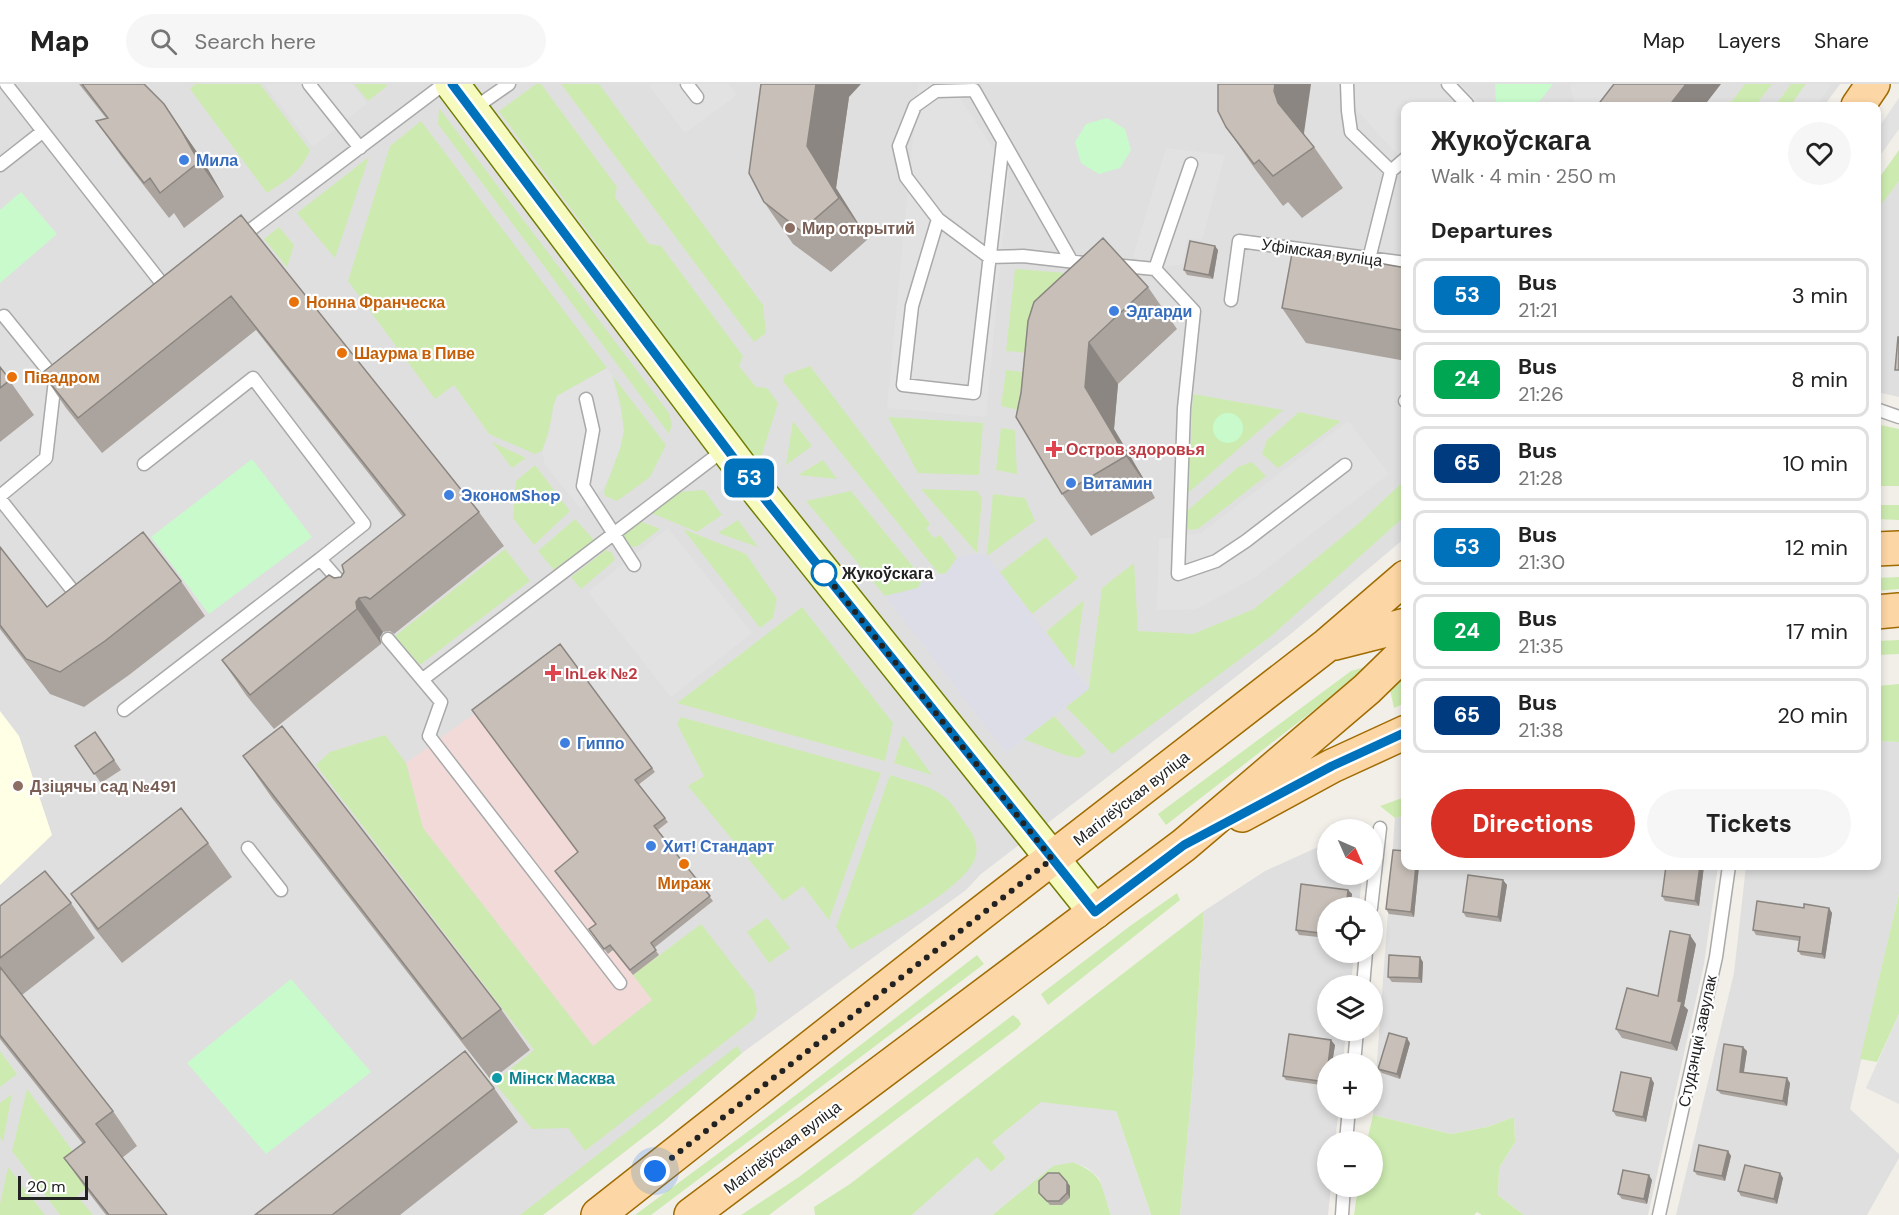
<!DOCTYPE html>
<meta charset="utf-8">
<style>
body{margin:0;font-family:"DM Sans",sans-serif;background:#f6f6f6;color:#222;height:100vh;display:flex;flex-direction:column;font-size:22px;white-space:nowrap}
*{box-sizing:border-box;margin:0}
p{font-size:20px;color:#767676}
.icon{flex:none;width:33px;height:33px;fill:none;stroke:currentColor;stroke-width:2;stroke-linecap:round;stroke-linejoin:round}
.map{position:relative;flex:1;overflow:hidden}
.sheet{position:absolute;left:1401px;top:18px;width:480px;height:768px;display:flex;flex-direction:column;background:#fff;border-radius:12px;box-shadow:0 3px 9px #0003}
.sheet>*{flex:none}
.badge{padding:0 12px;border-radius:9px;font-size:21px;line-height:39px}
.needle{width:39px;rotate:135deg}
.buttons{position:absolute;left:1317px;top:735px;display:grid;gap:12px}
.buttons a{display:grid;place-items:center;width:66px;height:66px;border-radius:50%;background:#fff;box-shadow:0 3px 9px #0003;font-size:30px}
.scale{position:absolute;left:18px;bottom:15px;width:70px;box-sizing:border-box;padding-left:6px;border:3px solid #222;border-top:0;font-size:16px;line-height:21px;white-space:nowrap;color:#222;-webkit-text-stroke:4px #fff;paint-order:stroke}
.you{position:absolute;width:30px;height:30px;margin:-15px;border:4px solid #fff;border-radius:50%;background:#1a73e8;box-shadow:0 0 0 9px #1a73e833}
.map>.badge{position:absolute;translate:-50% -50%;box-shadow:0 0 0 3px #fff}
h2{padding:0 30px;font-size:22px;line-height:54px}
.round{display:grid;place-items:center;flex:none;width:63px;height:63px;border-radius:32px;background:#f6f6f6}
.headline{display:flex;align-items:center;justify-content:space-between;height:102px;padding:0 30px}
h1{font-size:28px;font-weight:700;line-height:45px}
.button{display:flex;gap:12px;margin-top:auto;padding:12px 30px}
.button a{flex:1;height:69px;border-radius:36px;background:#d93025;color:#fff;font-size:24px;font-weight:700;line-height:69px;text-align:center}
.button a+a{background:#f6f6f6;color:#222}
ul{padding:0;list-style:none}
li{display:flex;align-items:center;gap:18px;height:75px;margin:0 12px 9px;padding:0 18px;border:3px solid #e0e0e0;border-radius:12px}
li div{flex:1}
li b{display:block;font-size:22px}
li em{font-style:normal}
li .badge{min-width:66px;font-weight:700;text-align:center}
header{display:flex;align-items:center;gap:36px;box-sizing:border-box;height:84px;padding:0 30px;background:#fff;border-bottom:2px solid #e0e0e0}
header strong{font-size:28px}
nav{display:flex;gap:33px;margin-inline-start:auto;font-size:21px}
.search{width:420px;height:54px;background:#f6f6f6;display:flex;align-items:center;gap:15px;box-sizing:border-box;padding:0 21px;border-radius:33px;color:#767676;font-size:22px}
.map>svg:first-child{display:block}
.residential{fill:#e0dfdf}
.commercial{fill:#f2dad9}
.education{fill:#ffffe5}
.grass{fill:#cdebb0}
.park{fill:#c8facc}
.parking{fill:#e2e2e2}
.plaza{fill:#dddde8}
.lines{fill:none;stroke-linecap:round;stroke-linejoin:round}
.service-casing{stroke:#a9a9a9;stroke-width:15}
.secondary-casing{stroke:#707d05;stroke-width:36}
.primary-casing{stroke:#a06b00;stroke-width:36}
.service{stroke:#fff;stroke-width:12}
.secondary{stroke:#f7fabf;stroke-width:33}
.primary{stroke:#fcd6a4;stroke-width:33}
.wall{fill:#aba49e}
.shaded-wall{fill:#8b8681}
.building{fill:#c7bfb8;stroke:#8b8681;stroke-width:1.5}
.line-casing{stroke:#fff;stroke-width:14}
.line{stroke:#0072bc;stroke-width:9}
.walk{stroke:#222;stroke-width:6;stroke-dasharray:0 10.8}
.shop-dot{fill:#3f7fe0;stroke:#fff;stroke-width:2}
.education-dot{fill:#8d6e63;stroke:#fff;stroke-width:2}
.food-dot{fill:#e8710a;stroke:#fff;stroke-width:2}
.health-dot{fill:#e0444e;stroke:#fff;stroke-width:2}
.stop-dot{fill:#fff;stroke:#0072bc;stroke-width:3}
.culture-dot{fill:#0f9aa8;stroke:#fff;stroke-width:2}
.labels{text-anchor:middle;stroke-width:4.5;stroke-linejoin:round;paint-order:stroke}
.shop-label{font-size:16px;font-weight:bold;fill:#366cbe;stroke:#fff;text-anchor:start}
.education-label{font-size:16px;font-weight:bold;fill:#785e54;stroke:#fff;text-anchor:start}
.street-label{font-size:16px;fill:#222;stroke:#fff}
.food-label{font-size:16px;font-weight:bold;fill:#c56008;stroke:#fff;text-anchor:start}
.health-label{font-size:16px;font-weight:bold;fill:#be3a42;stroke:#fff;text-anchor:start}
.stop-label{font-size:16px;font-weight:bold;fill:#222;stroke:#fff;text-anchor:start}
.culture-label{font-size:16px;font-weight:bold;fill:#0d838f;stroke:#fff;text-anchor:start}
</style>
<header>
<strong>Map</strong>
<div class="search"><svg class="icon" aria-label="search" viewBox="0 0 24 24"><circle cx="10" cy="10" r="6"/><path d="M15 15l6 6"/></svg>Search here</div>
<nav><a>Map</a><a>Layers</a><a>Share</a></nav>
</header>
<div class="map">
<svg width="1899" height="1131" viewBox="0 0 1899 1131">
<rect width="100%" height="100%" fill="#f2efe9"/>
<path class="residential" d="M0 0H1840L1824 22H1406L1405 454 1292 549 1087 709 981 790 966 806 742 969 663 1038 543 1131H0Z
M1899 97V313L1877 308 1876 126Z
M1877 657 1899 658V810L1850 1025 1899 1070V1074L1867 1131H1676L1734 889 1746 782H1876Z
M1405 731 1406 782H1718L1704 880 1648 1131H1524L1498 1111 1499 1084 1515 1058 1514 1033 1487 1043 1451 1050 1373 1031 1395 734Z
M1327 759 1328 790 1362 791 1359 823 1328 824V868L1354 869 1351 901 1328 902V946L1346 947 1343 979 1328 980V1024L1339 1025 1335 1057 1328 1058V1102L1331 1103 1328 1131H1180L1192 1005 1204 827 1265 787Z"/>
<path class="commercial" d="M564 565 655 688 638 701 668 738 658 747 713 817 654 863 653 915 594 963 423 744 406 679Z"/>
<path class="education" d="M0 627 19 652 52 751 0 801Z"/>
<path class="grass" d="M195 0H260L310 66C301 89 286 96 267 109L190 5Z
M354 0H386L387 2 368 17Z
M536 0H541L617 103 615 113 649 160 661 162 743 272 739 282 756 303 767 304 778 319 759 380 499 27Z
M561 0H599L763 221 766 249 754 258Z
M1745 0H1772L1755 22H1728Z
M1791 0H1806L1790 22H1775Z
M439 24 669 329 672 341 669 350 438 40Z
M421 37 607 284 557 312C551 331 550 348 542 367L535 370 489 350 454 301 435 315 348 197 390 62Z
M1899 66V97L1877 126V97Z
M369 73 335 174 297 129Z
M279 143 294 161 287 183 264 155Z
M1015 185 1079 190 1028 269 1006 267Z
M810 282 930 440 926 444 934 454 940 451 957 474 946 489 939 490 783 297 785 291Z
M1006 286 1023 288 1018 326 1001 322Z
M612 291 666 361 650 393 617 417 605 412 604 407C623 359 630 343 612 291Z
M1193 310 1283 326 1188 409Z
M1299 328 1341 337 1278 384 1262 370 1267 356Z
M888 333 983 339 979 391 918 389Z
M793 337 812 362 786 381Z
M1876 340 1899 345V402H1877Z
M1001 344 1015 346 1017 390 996 386Z
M492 358 526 374 512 384Z
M823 376 837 395 798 391Z
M1252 378 1266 392 1198 445 1186 446 1188 426 1238 383Z
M535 381 570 427 534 461 513 434 516 397Z
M1405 396V432L1270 553 1112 670 1066 623 1089 604 1102 504 1134 479 1138 547 1193 550 1254 525 1358 440Z
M921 405 977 407 982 414 977 469Z
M704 406 722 431 697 448 649 428 678 408Z
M851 407 923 495 918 504 885 512 806 417Z
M993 410 1025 414 1035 437 987 472Z
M1877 421H1899V436L1877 435Z
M575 435 594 456 554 486 538 467Z
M738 436 758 463 718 449Z
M640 437 660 445 638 462 631 463 626 461 623 451Z
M683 445 746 470 777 515 773 534 760 544Z
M1046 453 1078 494 1032 530 1000 488Z
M505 465 530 497 420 581 395 552Z
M606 466 612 469 615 476 581 505 571 493Z
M1899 493V505L1877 507V494Z
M1084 516 1074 585 1046 548Z
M802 523 893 639 885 677 677 619Z
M1899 556V570L1877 571V557Z
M1365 583 1358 592 1166 741 1158 730 1351 587Z
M1405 592V619L1394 624 1390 606Z
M1899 600V658L1877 657V602Z
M1054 632 1086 668 1079 674 1065 671 1023 655Z
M681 633 881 689 829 836 803 802 783 817 688 702 704 692 677 640Z
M385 651 406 679 423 744 593 962 652 916 633 891 701 840 754 908 757 927 754 935 585 1067 568 1044 532 1045 494 998 534 966 316 681 330 668Z
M903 651 932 691 894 679Z
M890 691C910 698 936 702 951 719 956 725 960 732 964 738 971 747 979 758 976 771 970 803 880 848 851 866L836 843Z
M1405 713V731L1395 734 1380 722Z
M1177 809 1180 816 1048 921 1041 910 1130 842Z
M1899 810V930L1877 978 1860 975Z
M1204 827 1192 1005 1180 1131H1151L1116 1027 993 1058 1006 1074 990 1089 977 1074 912 1131H815L814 1123 850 1100Z
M767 834 790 864 769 879 747 848Z
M977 871 984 880 651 1131H635L766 1034Z
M1013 931 1019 936 1021 940 1018 944 769 1131H741L799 1093Z
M737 962 742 969 663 1038 543 1131H520Z
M0 967 17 990 0 1003Z
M27 1005 95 1097 77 1112 93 1131H60L12 1067Z
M12 1010 3 1058 0 1053V1019Z
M1373 1031 1451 1050 1487 1043 1514 1033 1515 1058 1499 1084 1498 1111 1524 1131H1482L1477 1128 1474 1131H1354L1358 1103 1372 1102V1058L1367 1057Z
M1073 1078C1105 1092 1101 1100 1111 1131H992L1053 1081Z
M8 1083 45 1131H0V1120Z"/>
<path class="park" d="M1495 0H1553L1536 22H1496Z
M1107 34 1125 45 1131 66 1120 84 1099 90 1081 79 1075 58 1086 40Z
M21 108 57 150 0 199V126Z
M1213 344a15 15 0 1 1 30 0a15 15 0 1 1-30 0Z
M252 375 312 453 209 530 151 453Z
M291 895 371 988 266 1070 187 979Z"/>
<path class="parking" d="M264 0H352L367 19 313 63Z
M648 0H729L737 11 685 49Z
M918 0H950L1009 88 986 333 887 324Z
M1340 0H1462L1483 22H1406L1405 79 1336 3Z
M1572 0H1636L1619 22H1575L1570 3Z
M1806 0H1832L1816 22H1790Z
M1899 14V45L1877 76V46Z
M1166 64 1225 71 1202 156 1187 154 1183 180 1155 185 1133 173Z
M607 284 612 291 621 326 624 346 620 365 605 402 581 425 545 381 542 367 550 347 553 323 557 312Z
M1348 337 1389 390 1254 494 1196 525 1157 526 1159 455 1201 449Z
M668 444 752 549 671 613 588 508Z
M1899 930V1020L1866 1004Z
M1041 1018 1116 1027 1151 1131H1111L1099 1094 1087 1084 1073 1078 1053 1082 992 1131H912L977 1073 991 1088 1006 1074 992 1058Z"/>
<path class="plaza" d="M977 469 987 472 1089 605 1006 669 885 512 918 504 923 495 947 489 957 474Z"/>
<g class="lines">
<g class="service-casing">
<path id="service" d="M6 0 167 206
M309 0 360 64
M687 0 697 13
M1347 0 1348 27 1351 48 1391 87
M1448 0 1467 20 1464 22
M473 25 509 0
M0 81 42 48
M938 135 912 222 903 301 974 309 1003 58
M241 153 444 0
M1369 175 1391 87 1406 74
M1072 178 974 6 936 7 915 22 899 62 906 93 938 135 989 173 1023 172 1093 180
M1113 181 1155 185 1194 227 1184 324 1178 490 1216 477 1246 457 1345 381
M1155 185 1191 80
M1231 216 1239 157 1406 179
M4 232 55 295
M586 315 593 346 583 402 634 481
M1405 317H1406
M1876 325 1899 333
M144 380 253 294 364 440 320 475 347 506
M0 412 46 374 55 296
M0 415 81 517
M388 555 441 618 429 652 620 899
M423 595 725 365
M124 626 320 475
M248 764 281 806
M1371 824 1380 744
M1363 902 1366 868
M1354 980 1357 946
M1346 1058 1349 1024
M1342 1131 1344 1102
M1659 1131 1716 873 1729 782"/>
</g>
<g class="secondary-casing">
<path id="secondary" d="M452 0 760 409 1095 828"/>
</g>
<g class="primary-casing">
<path id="primary" d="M1858 22 1873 0
M1876 465 1899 464
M1876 528 1899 526
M1335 559 1406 541
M1242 731 1332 682 1406 648
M598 1131 971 837 1327 561 1406 493
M691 1131 1184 761 1367 605 1406 567"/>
</g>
<use href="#service" class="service"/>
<use href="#secondary" class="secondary"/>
<use href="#primary" class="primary"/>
</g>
<path class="wall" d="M79 0H144L164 20 205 80 224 113 184 144 174 129 169 134 121 72 96 37 106 34Z
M849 13 836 104 868 155 831 188 793 160 764 118Z
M1226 43 1304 49V51L1314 63 1343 104 1302 134 1288 118 1283 122 1255 85Z
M241 131 479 428 504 462 394 550 390 547 383 548 380 553 381 560 274 645 246 611 222 576 334 494 341 493 403 433 256 246 102 369 66 324 42 289Z
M1218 166 1213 195 1187 191 1184 186Z
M1406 184V277L1306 259 1282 224Z
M1148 203 1177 245 1118 300 1114 345 1155 414 1091 452 1062 410 1021 309Z
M0 283 34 331 0 358Z
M0 463 47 523 181 497 205 532 129 591 84 623 50 610 0 545Z
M560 560 655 688 638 701 668 738 658 746 713 817 654 864 659 871 633 891 613 866 608 870 593 850 596 840 578 768Z
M95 648 121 686 101 699 75 662Z
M243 672 501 925 530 966 491 996 272 714Z
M208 759 232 793 122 879 95 845 71 810Z
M1406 782H1419L1414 833 1389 830 1386 825Z
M1704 782 1699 822 1665 817 1662 812Z
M1503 796 1507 801 1501 838 1466 833 1463 828Z
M1301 800 1348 806 1352 810 1350 824H1328V854L1299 851 1296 846Z
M71 819 95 854 22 911 113 1027 137 1062 122 1074 166 1131H106L89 1109 64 1074 83 1060 0 955V822Z
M1829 824 1832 829 1825 875 1801 871 1798 867 1799 857 1756 851 1753 846Z
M1696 860 1684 922 1688 926 1677 967 1622 954 1616 945 1658 912Z
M1423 878 1422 899 1392 898 1388 893Z
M1410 959 1400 995 1382 989 1378 985Z
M1335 961 1332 980H1328V1002L1286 996 1283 992Z
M1747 967 1744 988 1790 999 1787 1022 1721 1010 1717 1006Z
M1654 999 1646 1038 1616 1032 1613 1027Z
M494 1004 518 1038 400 1131H255Z
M1728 1067 1731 1072 1725 1097 1697 1091 1694 1087Z
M1780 1089 1783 1094 1777 1120 1741 1112 1738 1107Z
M1652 1096 1647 1120 1622 1115 1618 1110Z
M1067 1098 1070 1102V1114L1062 1121H1050L1039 1109Z"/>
<path class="shaded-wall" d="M816 0H861L849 13 836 104 868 155 839 114 807 62Z
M1275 0H1311L1304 49 1307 61 1278 19 1274 7Z
M1686 0H1721L1704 22H1669Z
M164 20 205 80 224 113 199 78Z
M1215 162 1218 166 1213 195 1209 191Z
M1089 258 1118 300 1114 345 1155 414 1126 372 1085 303Z
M359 514 383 548 380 553 381 560 357 525 356 518Z
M1416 782H1419L1414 833 1411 828Z
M1700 782H1704L1699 822 1695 817Z
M1503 796 1507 801 1501 838 1498 833Z
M1348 806 1352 810 1350 824H1346Z
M1829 824 1832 829 1825 875 1822 870Z
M1690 851 1696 860 1684 922 1688 926 1677 967 1671 959 1678 917Z
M1420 873 1423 878 1422 899 1419 894Z
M1407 954 1410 959 1400 995 1397 990Z
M1331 956 1335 961 1332 980H1328Z
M1743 963 1747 967 1743 992 1740 988Z
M1651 994 1654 999 1646 1038 1643 1033Z
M1787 994 1790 999 1787 1022 1783 1017Z
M1728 1067 1731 1072 1725 1097 1722 1092Z
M1780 1089 1783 1094 1777 1120 1774 1115Z
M1649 1091 1652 1096 1647 1120 1644 1115Z
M1067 1098 1070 1102V1114L1067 1109Z"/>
<path class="building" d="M82 0H144L164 20 181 46 199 78 160 109 150 94 144 99 96 37 108 34Z
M761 0H816L807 62 839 114 801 147 764 118 749 89Z
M1218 0H1275L1274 7 1278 19 1314 63 1273 92 1259 76 1254 80 1226 43 1218 27Z
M1614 0H1686L1669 22H1597Z
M241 131 479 428 370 515 366 513 359 514 356 518 357 525 250 611 222 576 329 491 334 494 341 493 344 488 342 481 405 431 231 212 78 334 42 289Z
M1103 154 1148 203 1089 258 1085 303 1126 372 1062 410 1016 333 1021 309 1028 237 1034 218Z
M1190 157 1215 162 1209 191 1184 186Z
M1293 164 1406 184V247L1282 224Z
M1898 253H1899V286H1895Z
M0 283 10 296 0 304Z
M143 448 181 497 105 557 60 588 26 575 0 541V463L47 523Z
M560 560 652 684 635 696 665 734 654 742 710 812 651 859 656 866 630 886 610 861 604 865 589 845 596 840 555 787 578 768 472 626Z
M282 642 501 925 462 955 243 672Z
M95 648 114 676 94 690 75 662Z
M181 724 208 759 98 845 71 810Z
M1393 766 1406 767V782H1416L1411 828 1386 825Z
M1666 782H1700L1695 817 1662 812Z
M45 787 71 819 0 874V822Z
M1468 791 1503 796 1498 833 1463 828Z
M1301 800 1348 806 1346 824H1328V850L1296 846Z
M1757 817 1804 824V820L1829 824 1822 870 1798 867 1800 853 1753 846Z
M1670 847 1690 851 1678 917 1682 918 1671 959 1616 945 1627 904 1658 912Z
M1389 871 1420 873 1419 894 1388 893Z
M0 883 113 1027 96 1040 167 1131H109L64 1074 85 1058 0 951Z
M1389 949 1407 954 1397 990 1378 985Z
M1289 950 1331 956 1326 998 1283 992Z
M1724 960 1743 963 1740 988 1787 994 1783 1017 1717 1006Z
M465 967 494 1004 332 1131H255Z
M1621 988 1651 994 1643 1033 1613 1027Z
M1699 1061 1728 1067 1722 1092 1694 1087Z
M1745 1081 1780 1089 1774 1115 1738 1107Z
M1623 1086 1649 1091 1644 1115 1618 1110Z
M1048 1089H1059L1067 1098V1109L1059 1117H1047L1039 1109V1097Z"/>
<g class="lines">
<g class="line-casing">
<path id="line" d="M452 0 760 409 1095 828 1184 761 1332 682 1406 648"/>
</g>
<use href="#line" class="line"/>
<path class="walk" d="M655 1087 1052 775 824 489"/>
</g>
<g class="shop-dot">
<circle cx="184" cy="76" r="6"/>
<circle cx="1114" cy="227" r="6"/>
<circle cx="1071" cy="399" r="6"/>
<circle cx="449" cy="411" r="6"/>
<circle cx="565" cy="659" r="6"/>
<circle cx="651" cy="762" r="6"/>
</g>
<g class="education-dot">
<circle cx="790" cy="144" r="6"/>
<circle cx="18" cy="702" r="6"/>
</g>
<g class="food-dot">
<circle cx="294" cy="218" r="6"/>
<circle cx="342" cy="269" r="6"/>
<circle cx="12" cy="293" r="6"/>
<circle cx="684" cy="780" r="6"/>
</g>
<g class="health-dot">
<path d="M1051 356h6v6h6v6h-6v6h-6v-6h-6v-6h6z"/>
<path d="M550 580h6v6h6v6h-6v6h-6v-6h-6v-6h6z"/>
</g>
<circle class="stop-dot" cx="824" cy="489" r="12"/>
<circle class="culture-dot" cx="497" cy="994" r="6"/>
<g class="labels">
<g class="shop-label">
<text x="196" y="82">Мила</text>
<text x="1126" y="233">Эдгарди</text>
<text x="1083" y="405">Витамин</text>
<text x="461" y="417">ЭкономShop</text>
<text x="577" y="665">Гиппо</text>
<text x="663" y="768">Хит! Стандарт</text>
</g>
<g class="education-label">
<text x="802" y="150">Мир открытий</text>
<text x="30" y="708">Дзіцячы сад №491</text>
</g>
<g class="street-label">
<text transform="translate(1322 168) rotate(8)" y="6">Уфімская вуліца</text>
<text transform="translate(1131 714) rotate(-38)" y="6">Магілёўская вуліца</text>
<text transform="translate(1697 957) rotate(-78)" y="6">Студэнцкі завулак</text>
<text transform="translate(782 1063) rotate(-37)" y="6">Магілёўская вуліца</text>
</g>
<g class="food-label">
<text x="306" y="224">Нонна Франческа</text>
<text x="354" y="275">Шаурма в Пиве</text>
<text x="24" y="299">Пiвадром</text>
<text x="684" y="805" text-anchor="middle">Мираж</text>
</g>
<g class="health-label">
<text x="1066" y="371">Остров здоровья</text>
<text x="565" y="595">InLek №2</text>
</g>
<g class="stop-label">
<text x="842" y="495">Жукоўскага</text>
</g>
<g class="culture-label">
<text x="509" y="1000">Мінск Масква</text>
</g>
</g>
</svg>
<div class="buttons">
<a><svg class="needle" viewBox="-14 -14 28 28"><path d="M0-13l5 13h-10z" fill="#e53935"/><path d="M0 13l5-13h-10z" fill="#767676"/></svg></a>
<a><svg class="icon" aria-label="locate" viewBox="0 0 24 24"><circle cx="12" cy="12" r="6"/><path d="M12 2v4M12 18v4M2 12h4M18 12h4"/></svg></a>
<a><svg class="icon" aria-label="layers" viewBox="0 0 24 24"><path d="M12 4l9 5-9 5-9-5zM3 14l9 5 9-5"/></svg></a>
<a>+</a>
<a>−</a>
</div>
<div class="scale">20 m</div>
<div class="you" style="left:655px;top:1087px"></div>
<b class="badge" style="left:749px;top:394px;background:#0072bc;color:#fff">53</b>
<section class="sheet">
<div class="headline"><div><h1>Жукоўскага</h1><p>Walk · 4 min · 250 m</p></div><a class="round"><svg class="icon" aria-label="heart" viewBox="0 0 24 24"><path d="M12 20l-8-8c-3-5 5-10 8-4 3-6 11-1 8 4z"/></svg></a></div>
<h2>Departures</h2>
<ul>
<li><span class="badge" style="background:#0072bc;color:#fff">53</span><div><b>Bus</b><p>21:21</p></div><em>3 min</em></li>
<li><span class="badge" style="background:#00a651;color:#fff">24</span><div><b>Bus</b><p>21:26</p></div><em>8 min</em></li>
<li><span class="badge" style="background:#003b80;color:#fff">65</span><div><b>Bus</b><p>21:28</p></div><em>10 min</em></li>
<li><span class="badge" style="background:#0072bc;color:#fff">53</span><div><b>Bus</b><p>21:30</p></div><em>12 min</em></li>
<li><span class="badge" style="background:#00a651;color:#fff">24</span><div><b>Bus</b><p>21:35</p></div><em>17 min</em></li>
<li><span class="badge" style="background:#003b80;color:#fff">65</span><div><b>Bus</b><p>21:38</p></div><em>20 min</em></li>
</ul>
<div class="button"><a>Directions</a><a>Tickets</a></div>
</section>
</div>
